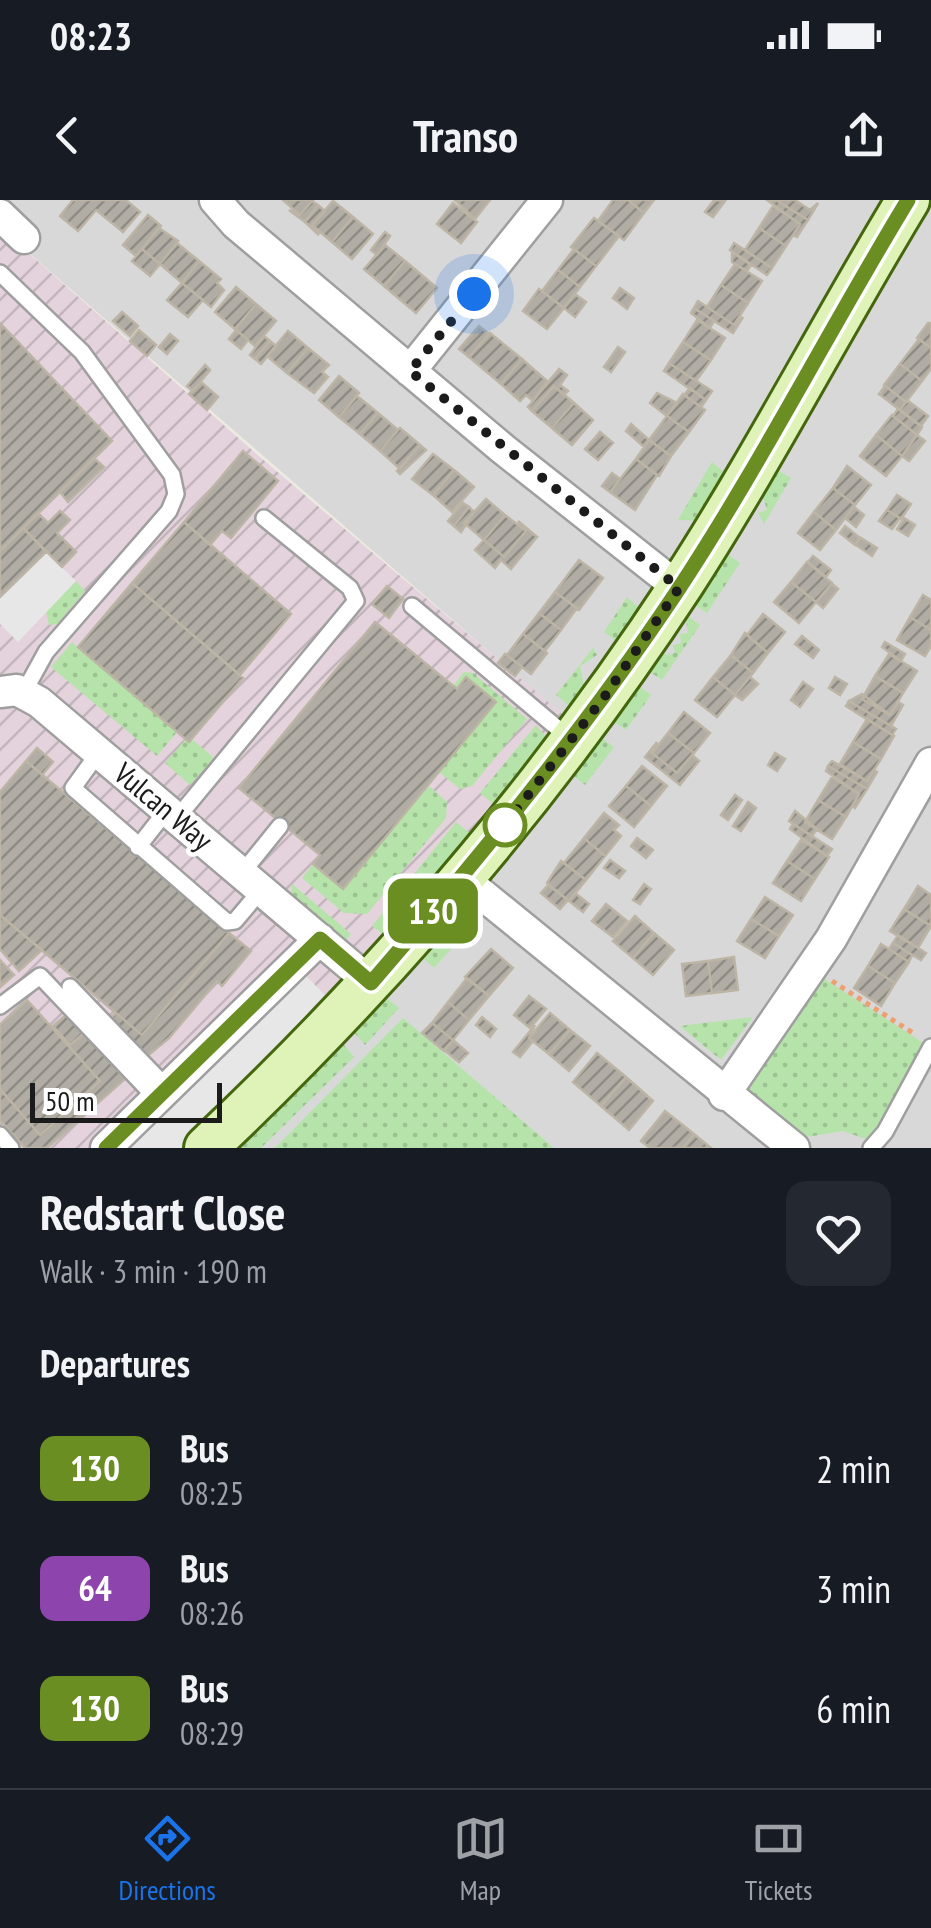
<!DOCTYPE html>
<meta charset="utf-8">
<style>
body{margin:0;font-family:"PT Sans Narrow",sans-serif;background:#242831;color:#f1f3f6;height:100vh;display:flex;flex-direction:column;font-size:38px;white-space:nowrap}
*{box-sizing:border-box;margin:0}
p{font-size:32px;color:#9ea1a6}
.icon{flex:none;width:55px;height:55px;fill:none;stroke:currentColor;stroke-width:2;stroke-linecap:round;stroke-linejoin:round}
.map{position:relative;height:948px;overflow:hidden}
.side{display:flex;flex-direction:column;background:#171b24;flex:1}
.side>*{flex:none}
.badge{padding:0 20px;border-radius:15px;font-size:35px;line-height:65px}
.scale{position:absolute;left:30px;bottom:25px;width:192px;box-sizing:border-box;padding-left:10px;border:5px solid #1b1b1b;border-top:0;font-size:28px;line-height:35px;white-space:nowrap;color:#1b1b1b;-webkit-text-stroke:8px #fff;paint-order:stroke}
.you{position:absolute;width:50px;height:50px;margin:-25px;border:8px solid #fff;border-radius:50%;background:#1a73e8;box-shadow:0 0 0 15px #1a73e833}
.map>.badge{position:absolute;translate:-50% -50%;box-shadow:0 0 0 5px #fff}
h2{padding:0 40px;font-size:38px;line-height:90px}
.round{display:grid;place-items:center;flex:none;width:105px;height:105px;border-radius:20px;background:#242831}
.head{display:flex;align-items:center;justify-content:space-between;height:170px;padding:0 40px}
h1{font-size:48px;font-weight:700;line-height:75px}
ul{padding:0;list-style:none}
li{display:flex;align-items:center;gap:30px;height:120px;padding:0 40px}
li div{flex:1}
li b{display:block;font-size:38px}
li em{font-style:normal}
li .badge{min-width:110px;font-weight:700;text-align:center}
.status{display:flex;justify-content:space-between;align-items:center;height:70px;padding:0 50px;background:#171b24;direction:ltr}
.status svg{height:28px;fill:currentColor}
header{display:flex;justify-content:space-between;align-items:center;height:130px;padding:0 40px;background:#171b24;font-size:45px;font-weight:700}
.tabs{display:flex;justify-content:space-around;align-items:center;height:140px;border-top:2px solid #363941;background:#171b24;font-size:28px;color:#9ea1a6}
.tabs a{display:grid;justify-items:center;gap:5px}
.tabs .active{color:#1a73e8}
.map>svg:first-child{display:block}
.residential{fill:#d9d8d8}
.industrial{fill:url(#industrial-furrows)}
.grass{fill:url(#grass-dots)}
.parking{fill:#e7e7e7}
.building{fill:url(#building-hatch);stroke:#bcb5a5;stroke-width:2.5}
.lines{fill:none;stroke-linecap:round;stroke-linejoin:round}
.lane-casing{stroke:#9f9f9f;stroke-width:20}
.street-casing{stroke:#9f9f9f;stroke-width:35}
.secondary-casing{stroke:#44670d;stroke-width:48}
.path{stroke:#eda070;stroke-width:5;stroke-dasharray:5 5;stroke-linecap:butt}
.lane{stroke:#fff;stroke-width:15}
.street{stroke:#fff;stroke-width:30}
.secondary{stroke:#dff3b8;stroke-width:42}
.line-casing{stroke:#fff;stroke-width:22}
.line{stroke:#6b8e23;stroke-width:15}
.walk{stroke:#1b1b1b;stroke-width:10;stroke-dasharray:0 18}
.stop-dot{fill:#fff;stroke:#6b8e23;stroke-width:5}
.labels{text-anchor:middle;stroke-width:9;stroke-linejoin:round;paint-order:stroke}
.street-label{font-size:30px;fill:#1b1b1b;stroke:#fff}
</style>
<div class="status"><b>08:23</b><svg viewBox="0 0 49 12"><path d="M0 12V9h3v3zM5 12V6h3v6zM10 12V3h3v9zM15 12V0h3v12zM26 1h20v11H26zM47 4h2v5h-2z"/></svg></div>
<header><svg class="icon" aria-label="back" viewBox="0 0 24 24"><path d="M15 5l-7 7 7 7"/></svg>Transo<svg class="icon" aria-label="share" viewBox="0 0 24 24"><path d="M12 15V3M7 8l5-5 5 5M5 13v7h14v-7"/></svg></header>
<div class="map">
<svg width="931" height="948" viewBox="0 0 931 948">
<defs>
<pattern id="industrial-furrows" width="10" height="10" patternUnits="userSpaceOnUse" patternTransform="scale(2.5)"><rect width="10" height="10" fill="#e4d3dc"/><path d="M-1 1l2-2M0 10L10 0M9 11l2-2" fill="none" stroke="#c3b5bc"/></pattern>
<pattern id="grass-dots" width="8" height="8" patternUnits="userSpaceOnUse" patternTransform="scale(2.5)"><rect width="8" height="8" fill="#b6e3aa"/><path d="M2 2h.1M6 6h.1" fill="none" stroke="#9cc292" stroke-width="1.8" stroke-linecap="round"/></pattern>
<pattern id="building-hatch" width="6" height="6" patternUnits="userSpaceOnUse" patternTransform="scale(2.5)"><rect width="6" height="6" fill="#b1ada4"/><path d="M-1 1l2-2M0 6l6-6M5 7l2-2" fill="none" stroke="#8f8c85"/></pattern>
</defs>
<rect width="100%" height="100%" fill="#ecebe1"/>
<path class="residential" d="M0 0H931V948H206L543 498 0 28Z"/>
<path class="industrial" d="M0 28 260 257 580 529 206 948H0Z"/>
<path class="grass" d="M712 262 730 277 704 321 678 320Z
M772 267 791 278 764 324 758 313 767 310 760 287Z
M721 350 740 363 707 413 687 400Z
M76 381 85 391 57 424 49 425 46 412Z
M627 397 645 413 622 445 604 432Z
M685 414 700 425 662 480 644 468 660 446 666 455 675 453 673 445 681 443 680 434 688 433Z
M72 442 177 532 157 556 51 467Z
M593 448 597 455 580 466 586 496 575 510 556 495Z
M464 472 473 473 527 519 472 586 460 589 439 572 496 502 467 478 457 489 453 486Z
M632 481 651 495 626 530 606 516Z
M536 525 548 539 499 609 480 593Z
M595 533 614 547 585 585 566 570Z
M186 539H192L214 558 190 585 165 563Z
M429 586 447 602 446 618 367 714 344 713 302 678 313 664 343 689Z
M456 622 476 638 389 739 372 726Z
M292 684 351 734 343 744 291 697Z
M450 729H469L434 768 424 759Z
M822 772 826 780 925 844 881 929 868 940 843 931 801 938 746 890Z
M384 796 399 808 365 845 352 830Z
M753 817 721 860 680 826Z
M403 818 554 948H275Z
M335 845H344L354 857 261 948H228Z"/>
<path class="parking" d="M46 352 76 381 18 442 0 424V397Z
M305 775 325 795 229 907 184 948H128Z"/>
<path class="building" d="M73 0H126L140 12 123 32 96 10 78 31 60 16Z
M283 0H313L300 15Z
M455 0H490L475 19Z
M613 0H628L644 13 624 40 598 21Z
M628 0H654L644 13Z
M714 0 725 1 713 17 705 12Z
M767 0H776L808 20 797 37 793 35 800 24Z
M776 0H795L810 10 818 3 808 20Z
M312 1 318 5 305 22 289 10 300 15Z
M333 1 353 17 332 42 312 25Z
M453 3 477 22 461 43 437 24Z
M318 5 325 11 312 25 319 35 305 22Z
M773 6 800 24 786 46 759 28Z
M148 15 161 26 136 56 123 45Z
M353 17 373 34 352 59 332 42Z
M594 18 619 36 596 66 571 47Z
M159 28 178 41 160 64 142 49Z
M759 28 786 46 772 68 745 50Z
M385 32 390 36 377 55 371 50Z
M177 43 199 61 182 83 160 64Z
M734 43 772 68 767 75 730 50Z
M385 45 405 61 384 86 364 69Z
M142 49 160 64 150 76 132 61Z
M574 49 596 66 580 87 558 70Z
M732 52 751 65 747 71 732 62Z
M199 61 221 79 217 83 224 90 211 107 182 83Z
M405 61 437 88 416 113 384 86Z
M735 64 762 81 748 103 721 85Z
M558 70 580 87 564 108 542 91Z
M182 83 203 100 188 117 167 100Z
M721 85 748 103 734 125 707 107Z
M236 87 256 104 235 129 215 112Z
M620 88 634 98 627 109 613 98Z
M539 89 564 108 547 129 523 111Z
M575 94 586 102 575 117 564 108Z
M698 101 734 125 743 117 733 133 694 108Z
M256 104 276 121 255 146 235 129Z
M694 108 714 121 710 128 691 113Z
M122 112 138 126 130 136 113 121Z
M697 120 725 138 711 160 683 142Z
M0 123 112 241 0 351Z
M928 123H931V148L917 138Z
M479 126 489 134 469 157 459 149Z
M139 130 156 145 147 156 130 141Z
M236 130 248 140 241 149 229 139Z
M288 131 308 148 287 173 267 156Z
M490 133 522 159 501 184 469 157Z
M170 134 178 141 167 154 159 147Z
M264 136 270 141 255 159 250 155Z
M919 139 931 148V169L922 181 900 164Z
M270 141 276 146 261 164 255 159Z
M683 142 711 160 696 181 669 163Z
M618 147 625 152 611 172 604 167Z
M308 148 329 165 322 172 328 177 314 193 287 173Z
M522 159 547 181 533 201 526 195 520 201 501 184Z
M669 163 712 191 706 200 664 171Z
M900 164 922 181 906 202 884 185Z
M205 165 210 170 193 191 187 186Z
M559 169 567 175 560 185 568 191 564 195 554 186 532 211 528 207Z
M339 176 359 193 339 217 319 200Z
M201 182 218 197 207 210 189 194Z
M554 186 574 203 552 228 532 211Z
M885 186 906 202 900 210 879 194Z
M690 188 706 200 701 207 684 195Z
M657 193 677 203 667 216 650 203Z
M683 194 705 210 689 232 667 216Z
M357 196 378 213 360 234 339 217Z
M907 200 928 216 921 226 900 210Z
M574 203 593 220 572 245 552 228Z
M898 209 922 227 917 235 893 216Z
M378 213 398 230 380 251 360 234Z
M892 215 917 235 902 256 876 235Z
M667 216 689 232 671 256 649 240Z
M631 224 649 240 644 247 626 231Z
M400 228 420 245 400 269 380 251Z
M600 232 613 243 598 260 585 249Z
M876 235 902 256 886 276 860 256Z
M917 235 925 241 909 261 902 256Z
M649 240 671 256 659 276 636 259Z
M420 245 426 250 400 274 397 271Z
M243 251 278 281 231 338 222 331 210 345 184 322Z
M433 254 454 270 433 295 412 279Z
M94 258 104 267 68 302 60 292Z
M636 259 657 275 635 310 610 292Z
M847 266 871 285 855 305 833 288Z
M454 270 474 287 452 312 433 295Z
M612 273 620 279 610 292 602 286Z
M833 288 855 305 836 330 814 312Z
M897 295 911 304 901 319 887 310Z
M486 299 505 315 484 340 464 323Z
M463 303 469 307 454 326 448 321Z
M469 307 474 312 461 332 454 326Z
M854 307 864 315 856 327 845 318Z
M887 310 900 318 892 329 879 321Z
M60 311 70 320 57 333 76 352 62 367 23 328 38 313 48 323Z
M814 312 836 330 820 350 798 333Z
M505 315 526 331 504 357 484 340Z
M904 318 915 325 908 336 897 329Z
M518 321 537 337 511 369 501 360 495 368 475 350 484 340 504 357 526 331Z
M184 322 291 414 240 475 132 383Z
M845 326 860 338 855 345 840 333Z
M23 328 46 352 0 397V351Z
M861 338 877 348 872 356 856 345Z
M813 356 831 370 826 377 808 362Z
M579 360 603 378 579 410 555 392Z
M807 362 832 383 816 402 791 382Z
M791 382 816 402 799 423 774 402Z
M132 383 243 478 189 542 78 447Z
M832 384 838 389 823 408 816 402Z
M387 386 403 399 389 418 372 404Z
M555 392 577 408 561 430 539 413Z
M923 395 931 400V430L910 417Z
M539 413 561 430 545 451 523 434Z
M763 414 785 432 768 453 747 435Z
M910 417 931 430V446L925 456 897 440Z
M375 422 457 489 466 477 496 502 343 689 313 664 320 655 239 588Z
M745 433 768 453 753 473 731 455Z
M523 434 547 453 531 474 507 455Z
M802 436 819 450 813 458 795 444Z
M885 442 905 454 901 461 882 447Z
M505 454 522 467 515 476 498 463Z
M889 454 917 471 903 493 875 476Z
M731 455 753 473 735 495 713 477Z
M875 476 903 493 890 515 862 499Z
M713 477 735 495 717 517 695 500Z
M750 477 758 484 742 500 735 495Z
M835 477 847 484 840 495 829 488Z
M803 482 813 489 800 507 791 500Z
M862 494 890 515 898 502 903 505 891 526 849 501Z
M849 501 896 529 892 535 846 506Z
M684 512 710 533 694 553 668 533Z
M867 519 894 536 881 559 853 542Z
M668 533 694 553 677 573 652 553Z
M657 542 652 553 677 573 692 555 699 561 680 585 645 557Z
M853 542 881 559 867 581 840 564Z
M37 548 53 562 42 575 26 561Z
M775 553 785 559 777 571 768 565Z
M26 561 229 733 142 835 0 715V592Z
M832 561 867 581 874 570 877 572 867 589 828 566Z
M642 566 667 586 651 606 626 586Z
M828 566 867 589 855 608 852 606 859 594 826 571Z
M832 577 859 594 846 617 818 600Z
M626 586 651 606 634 627 609 606Z
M735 595 742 600 728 620 721 615Z
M818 600 846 617 832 639 805 622Z
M748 602 756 608 741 631 733 626Z
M795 611 817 629 812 636 789 621Z
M604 613 619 625 614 630 621 636 605 656 584 638Z
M793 624 832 649 827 656 790 629Z
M584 638 605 656 586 680 564 663Z
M637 638 653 650 646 658 631 646Z
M801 640 829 657 815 679 787 661Z
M610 660 625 671 619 678 604 668Z
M561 661 586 680 569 701 547 683Z
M787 661 815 679 801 701 773 683Z
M644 684 651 689 640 704 633 700Z
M548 685 568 700 560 709 541 693Z
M918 686 931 695V726L904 709Z
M575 693 589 704 583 712 569 701Z
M765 697 793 715 779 736 751 719Z
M606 704 627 721 613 737 592 721Z
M904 709 931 726 918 748 890 731Z
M0 715 42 750 19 771 0 749Z
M635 716 654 733 633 758 613 741Z
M751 719 779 736 765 758 737 741Z
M229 733 251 751 222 786 217 781 169 838 146 857 109 820 116 813 142 835Z
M654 733 674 750 653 775 633 758Z
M898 735 926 753 921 760 893 743Z
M893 743 912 755 909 762 889 749Z
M881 744 909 762 895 783 868 766Z
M491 749 513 768 489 796 465 777Z
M734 757 738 790 712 793 708 761Z
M0 760 14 775 0 787Z
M708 761 712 793 686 796 682 764Z
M868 766 895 783 881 806 854 788Z
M467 778 489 796 469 820 448 802Z
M529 796 546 809 530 828 514 815Z
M27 800 100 881 40 935 0 889V825Z
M448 802 469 820 453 840 432 823Z
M550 813 570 830 549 854 529 838Z
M67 814 84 833 70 845 53 826Z
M482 817 496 829 490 837 476 825Z
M432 823 453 840 444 851 422 833Z
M535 825 529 838 533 841 520 857 513 852Z
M570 830 590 846 569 871 549 854Z
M84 833 125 879 47 948H25L0 920V889L40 935 100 881 69 846Z
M453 840 468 853 459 862 444 850Z
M597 853 626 877 601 906 573 882Z
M626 877 653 901 629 930 601 906Z
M665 911 694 934 683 948H650L641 941Z
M694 934 711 948H683Z"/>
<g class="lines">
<g class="lane-casing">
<path id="lane" d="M0 73 82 152 172 275 176 294 169 311 46 452 24 492
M412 406 568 537
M99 552 73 588 227 722 235 721 261 690
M177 618 356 401 350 388 264 318
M138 647 167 610
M242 673 280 626
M70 787 169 890
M0 806 40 776 158 900
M0 935 11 948
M871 948 885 932 931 847"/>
</g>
<g class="street-casing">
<path id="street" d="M215 0 236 24 503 249 679 388
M0 15 24 38
M410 171 547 0
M0 492 17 490 39 502 371 783
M462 678 794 948
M724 895 831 739 931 563
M106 948 320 739"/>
</g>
<g class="secondary-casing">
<path id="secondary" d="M206 948C385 779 547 590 682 384 763 259 831 127 908 0"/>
</g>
<path class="path" d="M832 781 916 835"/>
<use href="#lane" class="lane"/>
<use href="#street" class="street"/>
<use href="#secondary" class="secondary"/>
</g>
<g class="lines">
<g class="line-casing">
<path id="line" d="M106 948 320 739 371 783C479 658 584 531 676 393 760 266 829 130 908 0"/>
</g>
<use href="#line" class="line"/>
<path class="walk" d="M474 94 410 171 679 388 605 496 505 625"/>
</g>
<circle class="stop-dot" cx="505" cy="625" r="20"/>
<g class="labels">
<g class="street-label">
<text transform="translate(163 607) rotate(40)" y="10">Vulcan Way</text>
</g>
</g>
</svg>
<div class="scale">50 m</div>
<div class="you" style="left:474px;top:94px"></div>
<b class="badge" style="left:433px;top:711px;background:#6b8e23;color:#fff">130</b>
</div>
<section class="side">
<div class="head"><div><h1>Redstart Close</h1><p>Walk · 3 min · 190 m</p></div><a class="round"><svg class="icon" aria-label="heart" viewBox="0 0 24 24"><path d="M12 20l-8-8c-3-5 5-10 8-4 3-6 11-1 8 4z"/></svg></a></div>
<h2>Departures</h2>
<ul>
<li><span class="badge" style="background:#6b8e23;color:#fff">130</span><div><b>Bus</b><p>08:25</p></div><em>2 min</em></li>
<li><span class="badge" style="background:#8e44ad;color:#fff">64</span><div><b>Bus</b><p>08:26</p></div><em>3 min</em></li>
<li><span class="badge" style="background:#6b8e23;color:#fff">130</span><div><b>Bus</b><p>08:29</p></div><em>6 min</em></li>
</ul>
</section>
<nav class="tabs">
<a class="active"><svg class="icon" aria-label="directions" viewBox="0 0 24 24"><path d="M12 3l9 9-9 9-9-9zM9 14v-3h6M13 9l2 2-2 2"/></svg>Directions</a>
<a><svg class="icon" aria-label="map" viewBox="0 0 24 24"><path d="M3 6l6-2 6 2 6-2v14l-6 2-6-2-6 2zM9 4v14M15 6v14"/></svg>Map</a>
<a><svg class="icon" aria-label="tickets" viewBox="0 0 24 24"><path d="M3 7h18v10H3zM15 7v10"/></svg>Tickets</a>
</nav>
